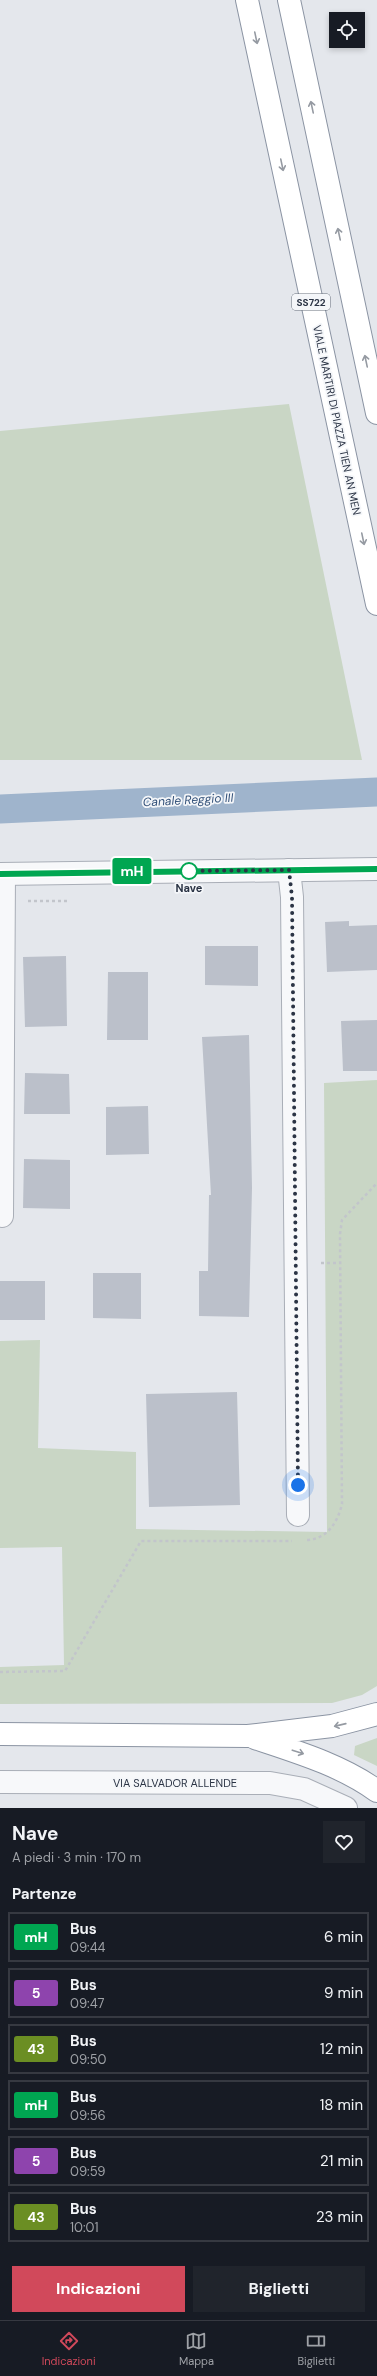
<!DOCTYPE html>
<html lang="it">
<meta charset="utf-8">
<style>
body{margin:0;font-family:"DM Sans",sans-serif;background:#20242c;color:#f1f3f6;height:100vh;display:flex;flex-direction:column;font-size:15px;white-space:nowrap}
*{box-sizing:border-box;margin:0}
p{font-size:13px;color:#9ea1a6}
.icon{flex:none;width:22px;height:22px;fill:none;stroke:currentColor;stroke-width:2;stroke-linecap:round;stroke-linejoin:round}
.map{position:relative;height:1808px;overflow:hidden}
.sheet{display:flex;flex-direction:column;background:#171b24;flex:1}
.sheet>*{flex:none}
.badge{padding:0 8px;border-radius:3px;font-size:14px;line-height:26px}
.buttons{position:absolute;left:329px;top:12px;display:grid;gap:8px}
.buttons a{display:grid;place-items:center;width:36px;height:36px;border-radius:0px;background:#171b24;box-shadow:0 2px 6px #0003;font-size:20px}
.you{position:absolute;width:20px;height:20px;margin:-10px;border:3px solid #fff;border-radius:50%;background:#1a73e8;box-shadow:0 0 0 6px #1a73e833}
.map>.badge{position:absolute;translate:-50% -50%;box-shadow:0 0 0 2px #fff}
h2{padding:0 12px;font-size:15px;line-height:36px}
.round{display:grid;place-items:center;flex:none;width:42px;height:42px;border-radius:0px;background:#20242c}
.overview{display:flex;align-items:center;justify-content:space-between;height:68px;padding:0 12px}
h1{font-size:19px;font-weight:700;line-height:30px}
.primary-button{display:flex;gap:8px;margin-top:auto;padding:8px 12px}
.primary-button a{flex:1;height:46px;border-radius:0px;background:#d1495b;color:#fff;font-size:16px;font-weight:700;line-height:46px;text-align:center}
.primary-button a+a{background:#20242c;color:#f1f3f6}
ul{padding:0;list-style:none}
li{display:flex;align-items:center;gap:12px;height:50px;margin:0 8px 6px;padding:0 4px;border:2px solid #363941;border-radius:0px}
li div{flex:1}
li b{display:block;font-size:15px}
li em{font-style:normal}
li .badge{min-width:44px;font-weight:700;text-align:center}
.menu{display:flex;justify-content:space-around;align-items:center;height:56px;border-top:1px solid #363941;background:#171b24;font-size:11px;color:#9ea1a6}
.menu a{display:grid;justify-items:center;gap:2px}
.menu .active{color:#d1495b}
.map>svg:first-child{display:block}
.green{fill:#c9d6c5}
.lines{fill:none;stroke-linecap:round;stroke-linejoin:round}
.canal{stroke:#9fb4cc;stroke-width:29}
.building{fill:#bbc0ca}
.minor-casing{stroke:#a9aeb7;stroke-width:24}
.tertiary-casing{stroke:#a9aeb7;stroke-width:24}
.trunk-casing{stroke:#8b94a3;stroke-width:24}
.path{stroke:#c2c5cb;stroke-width:2.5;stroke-dasharray:3 3;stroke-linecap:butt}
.minor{stroke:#f7f8fa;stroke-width:22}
.tertiary{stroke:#f7f8fa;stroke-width:22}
.trunk{stroke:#fff;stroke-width:22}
.oneway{stroke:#959aa2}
.line-casing{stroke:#fff;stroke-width:9}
.line{stroke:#00a651;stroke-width:6}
.walk{stroke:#2b3445;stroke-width:4;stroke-dasharray:0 7.2}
.stop-dot{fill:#fff;stroke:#00a651;stroke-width:2}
.labels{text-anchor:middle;stroke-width:3.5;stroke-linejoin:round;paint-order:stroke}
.shield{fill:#f4f6f9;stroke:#676e7b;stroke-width:1}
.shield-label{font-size:10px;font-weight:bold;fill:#2b3445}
.street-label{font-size:11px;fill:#2b3445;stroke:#f4f6f9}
.stop-label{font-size:11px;font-weight:bold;fill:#2b3445;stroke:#f4f6f9}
.water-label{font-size:12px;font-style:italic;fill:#34527a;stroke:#f4f6f9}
</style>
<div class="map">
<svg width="377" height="1808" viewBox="0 0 377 1808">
<rect width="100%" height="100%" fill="#e4e7ec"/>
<path class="green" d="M289 404 362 760H0V431Z
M377 1080V1686L362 1695 332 1703 0 1704V1667L64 1665 62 1547 0 1548V1341L40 1340 38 1448 136 1452V1529L327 1532 324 1083Z
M377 1738V1766L354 1755 355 1746Z"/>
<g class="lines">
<path class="canal" d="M0 809 377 792"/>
</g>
<path class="building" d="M349 921V926L377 925V970L327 972 325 922Z
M205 946H258V986L205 985Z
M66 956 67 1026 25 1027 23 957Z
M108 972H148V1040H107Z
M377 1020V1071H343L341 1021Z
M249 1035 252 1188 249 1317 199 1316V1271H208L209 1195H211L202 1037Z
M25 1073 69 1074 70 1114H24Z
M148 1106 149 1154 106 1155V1107Z
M24 1159 70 1160V1209L23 1208Z
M93 1273H141V1319L93 1318Z
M0 1281H45V1320H0Z
M237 1392 240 1505 149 1507 146 1394Z"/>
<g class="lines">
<g class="minor-casing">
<path id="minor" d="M289 870 292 897 298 1515
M2 1216 4 874
M0 1782 270 1783 304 1789 346 1808"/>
</g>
<g class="tertiary-casing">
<path id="tertiary" d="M0 874 377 869"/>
</g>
<g class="trunk-casing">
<path id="trunk" d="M247 0 377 604
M289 0 377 413
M0 1734 248 1736 332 1726 377 1714
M255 1738C297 1752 341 1765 377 1791"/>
</g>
<path class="path" d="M28 901H69
M321 1263H340
M307 1540C328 1539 338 1521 342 1504L340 1234 342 1220 377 1183
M0 1672 65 1671 141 1541H292"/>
<use href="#minor" class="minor"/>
<use href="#tertiary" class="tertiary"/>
<use href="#trunk" class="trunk"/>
</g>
<defs><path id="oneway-shaft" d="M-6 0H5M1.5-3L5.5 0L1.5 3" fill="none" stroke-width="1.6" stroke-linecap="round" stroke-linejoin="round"/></defs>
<g class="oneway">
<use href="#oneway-shaft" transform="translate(256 38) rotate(78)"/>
<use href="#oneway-shaft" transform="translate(312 107) rotate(-102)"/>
<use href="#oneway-shaft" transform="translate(282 165) rotate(78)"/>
<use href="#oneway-shaft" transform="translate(339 234) rotate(-102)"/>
<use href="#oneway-shaft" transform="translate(366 361) rotate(-102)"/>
<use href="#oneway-shaft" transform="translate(363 539) rotate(78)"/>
<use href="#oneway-shaft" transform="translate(340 1725) rotate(167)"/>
<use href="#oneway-shaft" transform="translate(298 1752) rotate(18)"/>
</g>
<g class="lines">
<g class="line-casing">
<path id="line" d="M0 874 377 869"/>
</g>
<use href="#line" class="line"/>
<path class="walk" d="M189 871H185L289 870 292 897 298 1485"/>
</g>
<circle class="stop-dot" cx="189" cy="871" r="8"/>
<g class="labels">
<rect class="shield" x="292" y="294" width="38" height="16" rx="3"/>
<g class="shield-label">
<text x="311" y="306">SS722</text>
</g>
<g class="street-label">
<text transform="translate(337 420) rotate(78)" y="4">VIALE MARTIRI DI PIAZZA TIEN AN MEN</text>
<text x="175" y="1787">VIA SALVADOR ALLENDE</text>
</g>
<g class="stop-label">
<text x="189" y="892">Nave</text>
</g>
<g class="water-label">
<text transform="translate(188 800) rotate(-3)" y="4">Canale Reggio III</text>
</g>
</g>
</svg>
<div class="buttons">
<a><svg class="icon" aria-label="locate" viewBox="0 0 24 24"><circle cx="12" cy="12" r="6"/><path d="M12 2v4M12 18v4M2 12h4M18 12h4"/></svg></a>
</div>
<div class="you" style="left:298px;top:1485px"></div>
<b class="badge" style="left:132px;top:871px;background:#00a651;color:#fff">mH</b>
</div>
<section class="sheet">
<div class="overview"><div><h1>Nave</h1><p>A piedi · 3 min · 170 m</p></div><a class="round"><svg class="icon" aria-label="heart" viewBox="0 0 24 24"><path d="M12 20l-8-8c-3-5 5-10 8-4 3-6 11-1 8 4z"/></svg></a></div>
<h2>Partenze</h2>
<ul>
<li><span class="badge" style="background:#00a651;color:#fff">mH</span><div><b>Bus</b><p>09:44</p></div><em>6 min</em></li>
<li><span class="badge" style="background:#8e44ad;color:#fff">5</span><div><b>Bus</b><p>09:47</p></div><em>9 min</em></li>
<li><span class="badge" style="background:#6b8e23;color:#fff">43</span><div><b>Bus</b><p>09:50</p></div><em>12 min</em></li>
<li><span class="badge" style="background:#00a651;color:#fff">mH</span><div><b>Bus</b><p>09:56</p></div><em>18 min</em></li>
<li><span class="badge" style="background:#8e44ad;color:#fff">5</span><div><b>Bus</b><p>09:59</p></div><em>21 min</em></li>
<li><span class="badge" style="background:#6b8e23;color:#fff">43</span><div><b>Bus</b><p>10:01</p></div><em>23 min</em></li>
</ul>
<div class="primary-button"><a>Indicazioni</a><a>Biglietti</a></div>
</section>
<nav class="menu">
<a class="active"><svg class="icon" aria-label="directions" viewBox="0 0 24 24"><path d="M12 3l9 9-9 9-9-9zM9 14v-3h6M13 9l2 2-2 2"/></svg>Indicazioni</a>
<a><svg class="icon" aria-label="map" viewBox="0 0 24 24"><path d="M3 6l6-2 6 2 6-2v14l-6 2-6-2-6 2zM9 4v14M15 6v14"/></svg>Mappa</a>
<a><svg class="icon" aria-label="tickets" viewBox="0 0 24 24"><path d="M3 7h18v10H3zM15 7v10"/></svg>Biglietti</a>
</nav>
